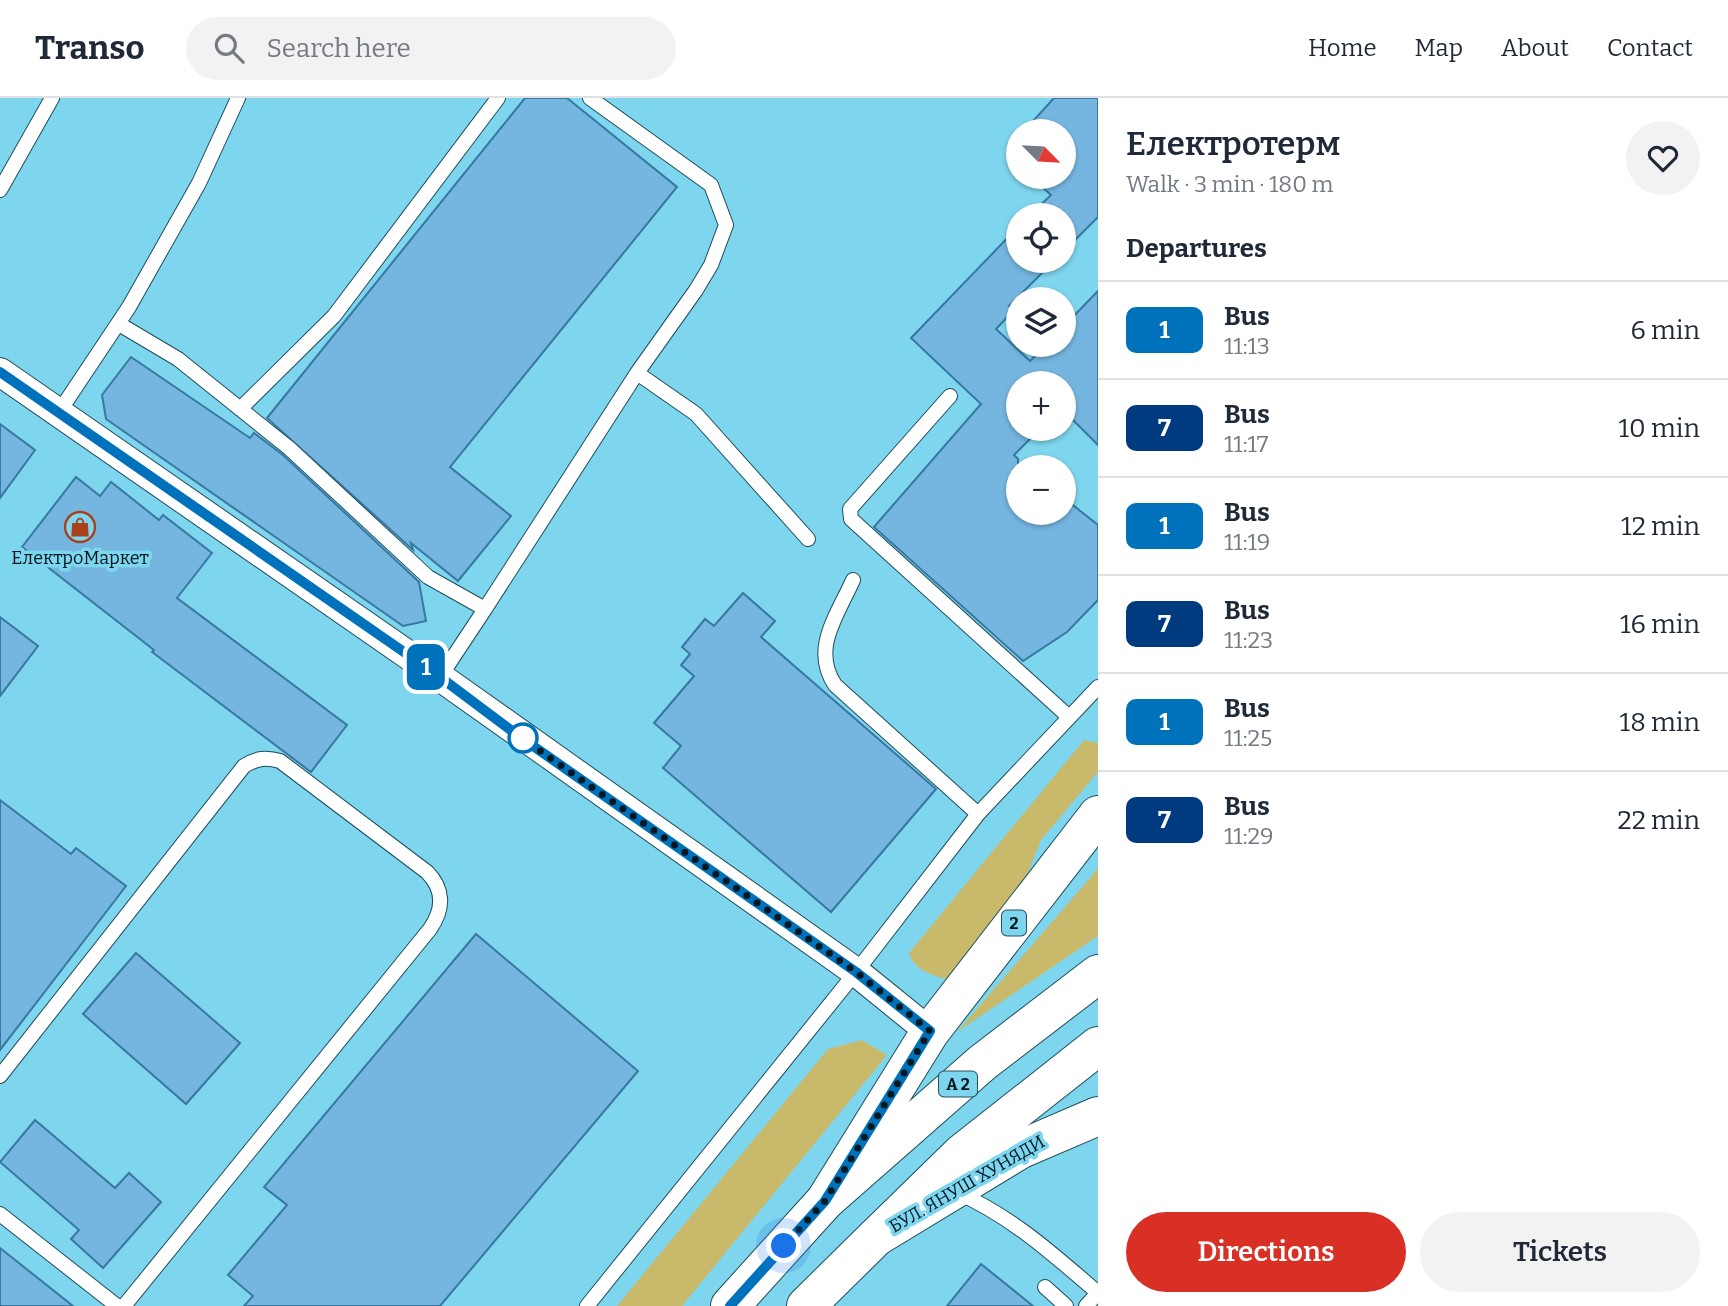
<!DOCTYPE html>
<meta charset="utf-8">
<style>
body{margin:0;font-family:Bitter,serif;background:#f2f2f3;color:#1f2937;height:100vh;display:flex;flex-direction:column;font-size:26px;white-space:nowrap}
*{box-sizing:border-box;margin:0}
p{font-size:23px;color:#747a83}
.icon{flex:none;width:38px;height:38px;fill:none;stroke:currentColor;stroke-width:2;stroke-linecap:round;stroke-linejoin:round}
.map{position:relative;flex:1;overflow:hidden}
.sheet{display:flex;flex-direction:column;background:#fff;width:630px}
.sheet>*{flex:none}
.badge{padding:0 14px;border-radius:10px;font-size:24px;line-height:46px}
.needle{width:46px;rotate:114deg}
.buttons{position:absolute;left:1006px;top:21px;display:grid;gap:14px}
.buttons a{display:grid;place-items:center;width:70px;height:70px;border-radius:50%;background:#fff;box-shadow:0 2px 5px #0004;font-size:35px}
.you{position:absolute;width:35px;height:35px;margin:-18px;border:5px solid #fff;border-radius:50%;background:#1a73e8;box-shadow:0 0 0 10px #1a73e833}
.map>.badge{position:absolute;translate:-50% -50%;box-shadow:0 0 0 4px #fff}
h2{padding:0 28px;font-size:26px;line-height:63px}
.round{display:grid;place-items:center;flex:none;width:74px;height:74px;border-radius:37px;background:#f2f2f3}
.headline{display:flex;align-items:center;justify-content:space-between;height:119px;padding:0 28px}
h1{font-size:33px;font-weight:600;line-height:52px}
.cta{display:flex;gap:14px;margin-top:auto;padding:14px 28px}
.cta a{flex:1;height:80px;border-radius:42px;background:#d93025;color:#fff;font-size:28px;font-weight:600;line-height:80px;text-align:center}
.cta a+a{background:#f2f2f3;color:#1f2937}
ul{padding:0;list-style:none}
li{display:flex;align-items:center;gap:21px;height:98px;padding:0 28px;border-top:2px solid #e0e1e3}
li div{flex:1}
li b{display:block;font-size:26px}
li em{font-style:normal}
li .badge{min-width:77px;font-weight:700;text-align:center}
header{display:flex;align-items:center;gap:42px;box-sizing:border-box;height:98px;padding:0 35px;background:#fff;border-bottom:2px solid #e0e1e3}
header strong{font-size:33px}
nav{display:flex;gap:38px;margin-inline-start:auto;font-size:24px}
.search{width:490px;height:63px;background:#f2f2f3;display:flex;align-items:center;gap:18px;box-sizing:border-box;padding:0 24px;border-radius:38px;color:#747a83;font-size:26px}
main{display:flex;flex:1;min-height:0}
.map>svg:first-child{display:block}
.green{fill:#c9ba6b}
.building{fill:#75b6e1;stroke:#3778a0;stroke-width:2}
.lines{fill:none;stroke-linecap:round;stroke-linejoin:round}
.service-casing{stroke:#1e4d5a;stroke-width:16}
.minor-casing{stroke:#1e4d5a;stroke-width:30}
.primary-casing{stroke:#1e4d5a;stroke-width:40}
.motorway-casing{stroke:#1e4d5a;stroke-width:40}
.service{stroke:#fff;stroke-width:14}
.minor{stroke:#fff;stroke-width:28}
.primary{stroke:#fff;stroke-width:38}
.motorway{stroke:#fff;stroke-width:38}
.line-casing{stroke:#fff;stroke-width:16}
.line{stroke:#0072bc;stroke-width:10}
.walk{stroke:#001920;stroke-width:7;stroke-dasharray:0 12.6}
.stop-dot{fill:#fff;stroke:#0072bc;stroke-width:3.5}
.labels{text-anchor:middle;stroke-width:7;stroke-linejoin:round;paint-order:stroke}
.shield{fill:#7ed5ee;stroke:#26515e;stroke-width:2}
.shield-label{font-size:16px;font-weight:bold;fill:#001920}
.poi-label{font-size:18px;fill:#001920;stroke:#7ed5ee}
.street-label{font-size:18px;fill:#001920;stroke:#7ed5ee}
</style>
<header>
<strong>Transo</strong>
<div class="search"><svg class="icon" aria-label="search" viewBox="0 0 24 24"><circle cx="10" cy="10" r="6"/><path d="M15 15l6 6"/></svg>Search here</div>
<nav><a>Home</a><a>Map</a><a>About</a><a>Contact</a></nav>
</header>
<main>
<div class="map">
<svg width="1098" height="1208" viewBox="0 0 1098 1208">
<rect width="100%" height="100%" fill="#7ed5ee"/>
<path class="green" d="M1084 642 1098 645V674L1041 742 1025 782 947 881C932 878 913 871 909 855Z
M1098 770V838L957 934 1090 780Z
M862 942 887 957 682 1208H617L828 951Z"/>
<path class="building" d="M525 0H567L677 89 450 369 511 418 458 483 411 445 413 452 267 320Z
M1054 0H1098V119L1064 153V117H1030L1051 97 1031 79H1064V33H1024Z
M1018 129V163H1054L1009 208 1014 212 996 231 1030 263 1046 247H1064V228L1098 193V347L1064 313V285H1018V331H1040L1014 357 1018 361V415H1064V400L1098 427V502L1067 534 1023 563 874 429 981 306 911 240Z
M131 259 250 340 254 335 283 357 419 484 426 523 403 528 106 321 102 297Z
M0 326 35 352 0 400Z
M76 379 100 398 111 384 159 422 163 417 212 455 177 500 347 627 311 674 152 554 154 552 22 449Z
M743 495 775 523 761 539 936 691 831 814 663 670 681 648 654 625 694 578 681 567 690 556 682 549 705 521 714 528Z
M0 519 38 548 0 598Z
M0 702 71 756 76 750 126 788 0 952Z
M476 836 638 973 440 1208H244L253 1198 228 1177 287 1107 264 1089Z
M136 855 240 945 186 1006 83 916Z
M35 1022 115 1090 129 1075 161 1104 103 1170 71 1141 79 1132 0 1064Z
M0 1150 73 1208H0Z
M981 1166 1033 1208H947Z"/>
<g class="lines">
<g class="service-casing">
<path id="service" d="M0 92 52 0
M119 226 178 261 289 350 428 479 485 511 440 579
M637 275 696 316 808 441
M950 298 850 411 851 421 1069 619
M240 311 334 218 498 0
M59 314 129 209 199 85 238 0
M853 482C837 518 811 551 835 587L978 716
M485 511 637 275 696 192 711 167 726 127 711 87 590 0
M0 978 244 668C257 660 266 659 280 663L427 774C444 791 444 811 430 831L124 1208
M956 1094C1011 1118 1053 1156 1098 1195
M0 1116 117 1208
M1045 1189 1066 1208
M587 1208 856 874 978 716 1098 589
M1086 1208 1098 1195"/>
</g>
<g class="minor-casing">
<path id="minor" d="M0 274 440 579 856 874 930 934"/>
</g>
<g class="primary-casing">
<path id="primary" d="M730 1208 825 1103 930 934 1098 717
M806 1208 876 1139 1021 1051 1098 1018"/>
</g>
<g class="motorway-casing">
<path id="motorway" d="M825 1103 982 965 1098 876
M876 1139 961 1056 1098 948"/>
</g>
<use href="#service" class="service"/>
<use href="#minor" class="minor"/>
<use href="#primary" class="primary"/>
<use href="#motorway" class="motorway"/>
</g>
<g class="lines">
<g class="line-casing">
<path id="line" d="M0 274 440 579 516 636 856 874 930 933 825 1103 730 1208"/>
</g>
<use href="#line" class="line"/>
<path class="walk" d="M523 640 516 636 856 874 930 933 825 1103 784 1148"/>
</g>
<defs>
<g id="shop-ring" transform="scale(1.575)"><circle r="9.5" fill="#7ed5ee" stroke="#a7401b" stroke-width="1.5"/><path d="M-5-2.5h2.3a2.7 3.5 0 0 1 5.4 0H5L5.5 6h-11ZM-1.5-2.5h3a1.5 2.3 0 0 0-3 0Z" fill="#a7401b"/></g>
</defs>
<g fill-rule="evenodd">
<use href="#shop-ring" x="80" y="429"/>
</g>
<circle class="stop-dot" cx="523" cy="640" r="14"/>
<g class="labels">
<g class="shield">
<rect x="1002" y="812.5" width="24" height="25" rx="5"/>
<rect x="939" y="973.5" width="38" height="25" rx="5"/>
</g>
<g class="shield-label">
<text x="1014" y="831">2</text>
<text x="958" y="992">A 2</text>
</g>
<g class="poi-label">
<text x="80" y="466">ЕлектроМаркет</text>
</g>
<g class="street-label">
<text transform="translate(967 1086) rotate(-30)" y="6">БУЛ. ЯНУШ ХУНЯДИ</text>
</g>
</g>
</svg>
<div class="buttons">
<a><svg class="needle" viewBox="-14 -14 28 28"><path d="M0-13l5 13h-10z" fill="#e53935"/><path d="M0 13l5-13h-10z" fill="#747a83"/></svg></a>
<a><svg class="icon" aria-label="locate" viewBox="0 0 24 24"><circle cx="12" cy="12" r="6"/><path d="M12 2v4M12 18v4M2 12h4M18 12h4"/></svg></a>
<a><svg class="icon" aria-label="layers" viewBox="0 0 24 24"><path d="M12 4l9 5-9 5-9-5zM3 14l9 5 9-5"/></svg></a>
<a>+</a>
<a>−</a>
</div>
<div class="you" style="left:784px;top:1148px"></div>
<b class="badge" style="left:426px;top:569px;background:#0072bc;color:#fff">1</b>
</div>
<section class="sheet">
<div class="headline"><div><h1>Електротерм</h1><p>Walk · 3 min · 180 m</p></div><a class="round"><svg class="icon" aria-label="heart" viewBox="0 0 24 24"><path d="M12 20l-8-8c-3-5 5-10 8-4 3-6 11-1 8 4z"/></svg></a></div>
<h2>Departures</h2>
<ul>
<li><span class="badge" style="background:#0072bc;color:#fff">1</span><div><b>Bus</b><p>11:13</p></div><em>6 min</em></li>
<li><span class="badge" style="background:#003b80;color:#fff">7</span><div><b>Bus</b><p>11:17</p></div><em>10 min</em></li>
<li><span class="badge" style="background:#0072bc;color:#fff">1</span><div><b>Bus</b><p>11:19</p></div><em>12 min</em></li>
<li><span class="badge" style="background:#003b80;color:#fff">7</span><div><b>Bus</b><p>11:23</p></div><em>16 min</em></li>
<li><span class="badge" style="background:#0072bc;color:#fff">1</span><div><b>Bus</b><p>11:25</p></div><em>18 min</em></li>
<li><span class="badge" style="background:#003b80;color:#fff">7</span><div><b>Bus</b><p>11:29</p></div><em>22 min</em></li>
</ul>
<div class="cta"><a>Directions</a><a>Tickets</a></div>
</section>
</main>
